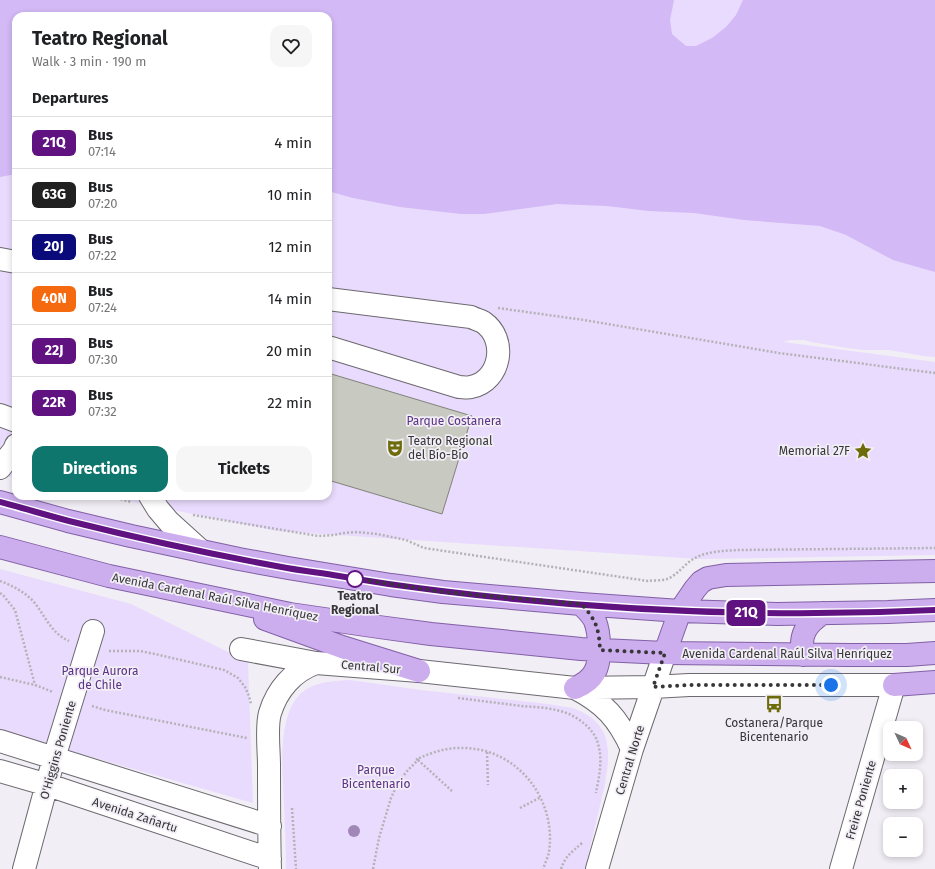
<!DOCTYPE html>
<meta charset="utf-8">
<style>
body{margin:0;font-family:"Fira Sans",sans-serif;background:#f6f6f6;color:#202124;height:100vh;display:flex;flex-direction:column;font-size:15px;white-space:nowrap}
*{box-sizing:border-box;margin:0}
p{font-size:13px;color:#757577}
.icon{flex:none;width:22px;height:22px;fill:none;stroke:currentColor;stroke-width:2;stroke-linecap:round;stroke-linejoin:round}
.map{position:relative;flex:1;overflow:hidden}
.sheet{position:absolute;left:12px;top:12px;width:320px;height:488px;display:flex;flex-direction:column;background:#fff;border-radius:12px;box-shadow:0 2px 6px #0003}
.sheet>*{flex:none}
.badge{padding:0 8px;border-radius:6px;font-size:14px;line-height:26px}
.needle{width:26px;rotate:134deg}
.fabs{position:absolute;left:883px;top:721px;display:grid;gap:8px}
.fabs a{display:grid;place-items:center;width:40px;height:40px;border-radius:8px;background:#fff;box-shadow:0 2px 6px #0003;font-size:20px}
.you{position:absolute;width:20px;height:20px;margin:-10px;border:3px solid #fff;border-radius:50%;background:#1a73e8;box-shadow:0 0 0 6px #1a73e833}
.map>.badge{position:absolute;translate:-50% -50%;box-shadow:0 0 0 2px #fff}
h2{padding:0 20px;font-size:15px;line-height:36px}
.round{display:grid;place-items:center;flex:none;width:42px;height:42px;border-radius:12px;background:#f6f6f6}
.overview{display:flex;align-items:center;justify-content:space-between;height:68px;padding:0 20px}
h1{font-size:19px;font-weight:700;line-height:30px}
.action{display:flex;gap:8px;margin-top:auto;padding:8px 20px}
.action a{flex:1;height:46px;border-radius:12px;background:#0f766e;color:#fff;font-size:16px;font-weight:700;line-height:46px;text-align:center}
.action a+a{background:#f6f6f6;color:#202124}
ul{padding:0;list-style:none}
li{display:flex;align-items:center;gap:12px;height:52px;padding:0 20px;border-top:1px solid #e0e0e0}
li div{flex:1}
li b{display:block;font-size:15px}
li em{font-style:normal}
li .badge{min-width:44px;font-weight:700;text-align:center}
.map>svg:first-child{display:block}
.green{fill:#e9dbfd}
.water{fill:#d3b9f5}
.building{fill:#c8c9c1;stroke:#82827c}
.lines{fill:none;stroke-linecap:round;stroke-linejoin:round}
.minor-casing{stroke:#6c696f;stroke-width:24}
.major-casing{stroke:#8260a6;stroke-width:24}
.path{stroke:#b4b2b7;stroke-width:2.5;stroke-dasharray:2 2;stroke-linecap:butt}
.minor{stroke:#fff;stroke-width:22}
.major{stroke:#ccaded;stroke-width:22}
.tree{fill:#a087b8}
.line-casing{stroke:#fff;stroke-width:9}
.line{stroke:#5f1280;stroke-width:6}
.walk{stroke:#383639;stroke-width:4;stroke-dasharray:0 7.2}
.stop-dot{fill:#fff;stroke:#5f1280;stroke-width:2}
.labels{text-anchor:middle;stroke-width:3.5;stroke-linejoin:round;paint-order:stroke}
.park-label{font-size:12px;fill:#5d3287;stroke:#f1eef5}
.poi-label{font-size:12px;fill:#383639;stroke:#f1eef5;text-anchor:start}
.stop-label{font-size:12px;font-weight:bold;fill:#383639;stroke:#f1eef5}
.street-label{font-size:12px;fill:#383639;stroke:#f1eef5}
</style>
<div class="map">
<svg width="935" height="869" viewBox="0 0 935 869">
<rect width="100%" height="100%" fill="#f1eef5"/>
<path class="green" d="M0 0H935V357L924 356 889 350H864L847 348 811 342 804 340H790L783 342 935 362V555L698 559 277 531 104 496H328V16H16V478L0 474Z
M0 569 131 604 248 662 253 803 0 731Z
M350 680 421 690 548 704 573 708 582 712 592 718 598 724 604 733 606 739 608 751V763L605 784 585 869H286C286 848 285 826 284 805 283 775 277 722 297 698 309 682 331 681 350 680Z"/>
<path class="water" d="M0 0H674L670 20 672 34 686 46H696L712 38 726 27 736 15 743 0H935V272L893 260 846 235 820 226 744 220 694 213 649 211 607 206 557 204 484 214H461L400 207 353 198 328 191V16H16V174L0 177Z"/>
<path class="building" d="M328 373 472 416 442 514 328 480Z"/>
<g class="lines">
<g class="minor-casing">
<path id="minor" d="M0 259 16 262
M328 299 471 317C475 319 479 320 483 322 508 339 501 381 471 387 467 388 463 387 459 387L328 347
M0 415 16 421
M0 468 14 450 16 445
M150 496 158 509 169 522 201 551
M241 649 316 663
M575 688C604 703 618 718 632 749
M0 741 270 826
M0 771 48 785 270 859
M24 869 54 758 93 631
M270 869C269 834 269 800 269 765 269 751 266 726 270 713 277 690 293 671 316 663L419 671 575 688 653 687 689 685H894L841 869
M597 869 632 749 665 653"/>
</g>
<g class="major-casing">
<path id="major" d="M0 502 68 521 131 536 239 559 288 568 391 585 443 592 581 604 680 611 777 614 888 612 935 610
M0 547 109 576 290 614 379 627 431 634 581 649 665 653 849 655H907L935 653
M265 619 342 647 419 671
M665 653 680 611 695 589 701 582 708 578 726 575 935 571
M803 655C799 635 806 624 823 613
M894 685 935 682
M575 688C595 680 600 667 599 646 599 638 598 629 595 621 592 614 586 609 581 604"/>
</g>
<path class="path" d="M498 308 584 320 779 353 935 373
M109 496 131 502
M193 515 318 536 334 535 344 533 357 532 377 534 406 540 424 548 648 581C654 580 662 581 667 579 678 575 685 563 695 558 708 551 723 551 738 550L935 548
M0 581C11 585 23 591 32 600 45 614 50 633 69 641
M0 593 3 595 15 610 35 685
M109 651H140L155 654 224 670 238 678 245 687 249 696 251 704
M0 677 35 685 53 692
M458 698C479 701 500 703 521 706 537 707 555 708 569 714 582 720 595 731 598 744 603 760 599 777 596 793
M92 706 105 710 247 738
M487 752 488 785
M418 760 453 792
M292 808 296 869
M520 808 541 797
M373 869 379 838 391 798 399 781 408 770 418 760 417 759C431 753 444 748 459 748 515 746 557 797 549 852 548 857 545 863 543 869
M561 869C566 855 571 853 582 843"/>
<use href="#minor" class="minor"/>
<use href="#major" class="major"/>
</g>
<circle class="tree" cx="354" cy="831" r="6"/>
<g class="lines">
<g class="line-casing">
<path id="line" d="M0 502C23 508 46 515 69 521 141 539 214 555 287 568 304 571 321 573 339 576 373 582 407 587 442 591 605 611 771 618 935 610"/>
</g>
<use href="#line" class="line"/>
<path class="walk" d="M355 579 352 578 443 592 581 604C596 619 599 629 600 650L665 653 653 687 689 685H831"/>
</g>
<defs>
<g id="theatre-bare" transform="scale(1.38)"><path d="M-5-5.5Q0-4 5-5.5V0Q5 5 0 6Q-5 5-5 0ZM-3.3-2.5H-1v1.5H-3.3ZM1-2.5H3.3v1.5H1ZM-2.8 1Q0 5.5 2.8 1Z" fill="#6d6b0a" stroke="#f1eef5" stroke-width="2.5" paint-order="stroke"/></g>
<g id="sight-bare" transform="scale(1.38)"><path d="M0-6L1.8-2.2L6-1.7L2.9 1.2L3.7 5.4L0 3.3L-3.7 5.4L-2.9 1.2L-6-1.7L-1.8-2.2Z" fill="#6d6b0a" stroke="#f1eef5" stroke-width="2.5" paint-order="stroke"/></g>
<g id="bus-bare" transform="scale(1.38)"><path d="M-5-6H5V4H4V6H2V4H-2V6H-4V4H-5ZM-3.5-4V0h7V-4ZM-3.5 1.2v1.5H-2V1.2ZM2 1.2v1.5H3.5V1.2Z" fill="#6d6b0a" stroke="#f1eef5" stroke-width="2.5" paint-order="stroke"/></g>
</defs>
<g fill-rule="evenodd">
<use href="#theatre-bare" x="395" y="448"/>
<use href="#sight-bare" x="863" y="451"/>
<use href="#bus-bare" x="774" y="704"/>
</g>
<circle class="stop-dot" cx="355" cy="579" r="8"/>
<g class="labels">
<g class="park-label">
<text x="454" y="425">Parque Costanera</text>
<text x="100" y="675">Parque Aurora<tspan x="100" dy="14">de Chile</tspan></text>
<text x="376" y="774">Parque<tspan x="376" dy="14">Bicentenario</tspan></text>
</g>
<g class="poi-label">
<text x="408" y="445">Teatro Regional<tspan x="408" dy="14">del Bío-Bío</tspan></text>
<text x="850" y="455" text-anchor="end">Memorial 27F</text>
<text x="774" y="727" text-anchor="middle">Costanera/Parque<tspan x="774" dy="14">Bicentenario</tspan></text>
</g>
<g class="stop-label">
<text x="355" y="600">Teatro<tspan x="355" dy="14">Regional</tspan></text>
</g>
<g class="street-label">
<text transform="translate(215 597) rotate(11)" y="4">Avenida Cardenal Raúl Silva Henríquez</text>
<text x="787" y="658">Avenida Cardenal Raúl Silva Henríquez</text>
<text transform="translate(371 667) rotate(5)" y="4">Central Sur</text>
<text transform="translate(58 750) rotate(-74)" y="4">O'Higgins Poniente</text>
<text transform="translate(630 760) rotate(-73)" y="4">Central Norte</text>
<text transform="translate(861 800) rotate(-74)" y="4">Freire Poniente</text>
<text transform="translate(135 815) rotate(18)" y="4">Avenida Zañartu</text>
</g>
</g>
</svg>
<div class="fabs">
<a><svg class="needle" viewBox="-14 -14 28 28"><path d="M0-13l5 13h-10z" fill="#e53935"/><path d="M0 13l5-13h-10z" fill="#757577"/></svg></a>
<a>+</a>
<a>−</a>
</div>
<div class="you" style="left:831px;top:685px"></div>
<b class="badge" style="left:746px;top:613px;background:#5f1280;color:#fff">21Q</b>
<section class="sheet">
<div class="overview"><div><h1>Teatro Regional</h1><p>Walk · 3 min · 190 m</p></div><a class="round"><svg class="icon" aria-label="heart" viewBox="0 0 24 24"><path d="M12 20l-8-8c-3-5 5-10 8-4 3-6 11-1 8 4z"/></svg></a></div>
<h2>Departures</h2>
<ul>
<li><span class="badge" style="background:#5f1280;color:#fff">21Q</span><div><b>Bus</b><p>07:14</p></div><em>4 min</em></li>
<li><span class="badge" style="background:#212121;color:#fff">63G</span><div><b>Bus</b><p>07:20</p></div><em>10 min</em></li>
<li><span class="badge" style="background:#0a0a7a;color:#fff">20J</span><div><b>Bus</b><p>07:22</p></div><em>12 min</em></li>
<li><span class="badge" style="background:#f56a0f;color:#fff">40N</span><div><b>Bus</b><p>07:24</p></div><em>14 min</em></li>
<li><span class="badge" style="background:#5f1280;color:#fff">22J</span><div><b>Bus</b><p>07:30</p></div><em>20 min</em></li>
<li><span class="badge" style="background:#5f1280;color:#fff">22R</span><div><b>Bus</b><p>07:32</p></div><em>22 min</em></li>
</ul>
<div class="action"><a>Directions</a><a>Tickets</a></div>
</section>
</div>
